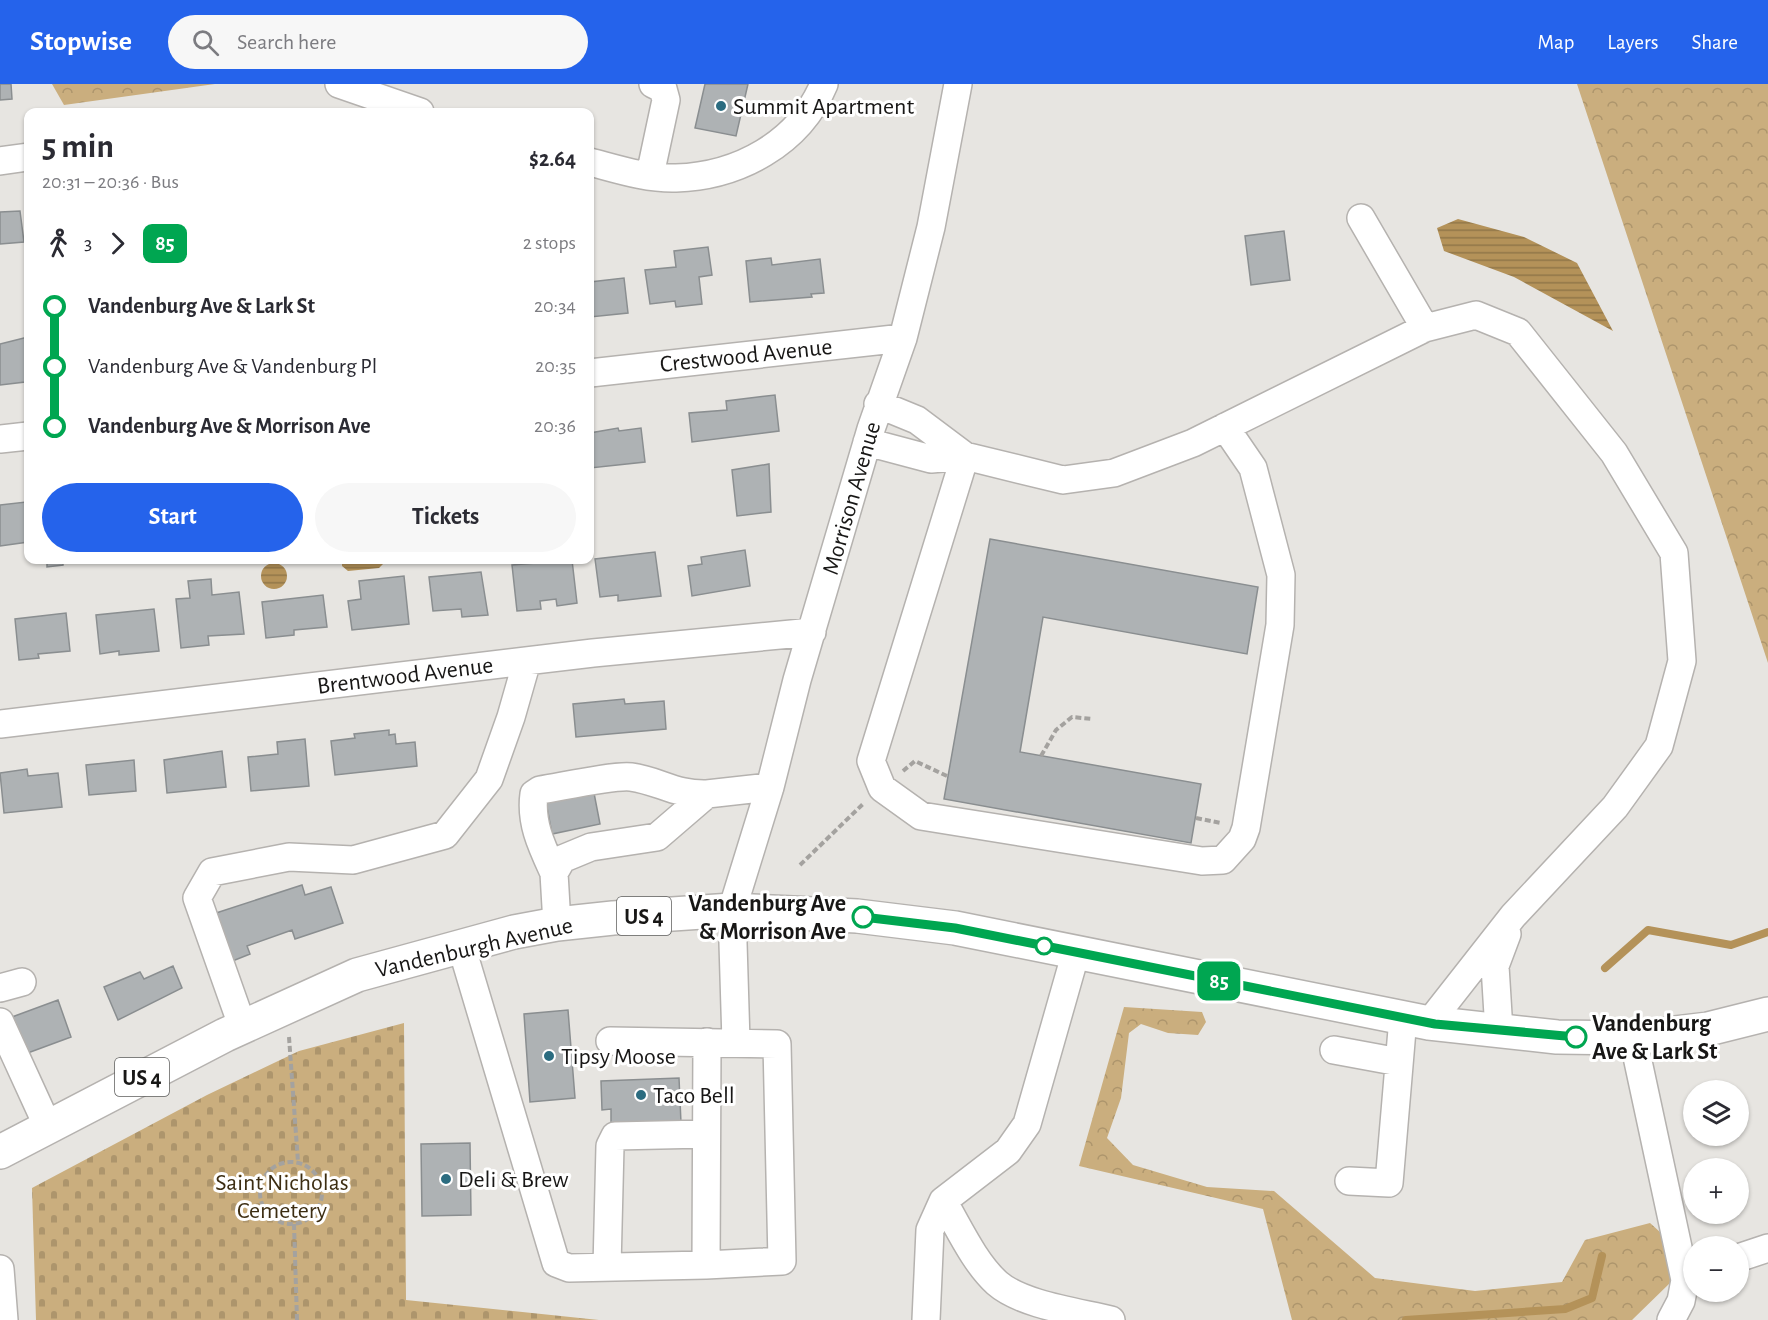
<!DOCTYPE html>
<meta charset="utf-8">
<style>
body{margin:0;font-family:"Alegreya Sans",sans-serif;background:#f7f7f7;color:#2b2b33;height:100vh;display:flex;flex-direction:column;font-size:22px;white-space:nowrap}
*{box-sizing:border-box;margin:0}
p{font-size:20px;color:#7c7c81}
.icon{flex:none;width:33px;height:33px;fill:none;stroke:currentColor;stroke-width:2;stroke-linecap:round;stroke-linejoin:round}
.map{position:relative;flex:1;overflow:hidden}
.drawer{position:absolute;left:24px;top:24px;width:570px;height:456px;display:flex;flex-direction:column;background:#fff;border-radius:12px;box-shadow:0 2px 4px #0004}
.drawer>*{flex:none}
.badge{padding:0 12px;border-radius:9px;font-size:21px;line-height:39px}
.tools{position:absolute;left:1683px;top:996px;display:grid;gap:12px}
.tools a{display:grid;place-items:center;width:66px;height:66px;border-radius:50%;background:#fff;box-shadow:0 2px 4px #0004;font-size:30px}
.map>.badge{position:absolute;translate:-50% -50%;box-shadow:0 0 0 3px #fff}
.legs{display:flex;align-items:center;gap:9px;height:66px;padding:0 18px;font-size:20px}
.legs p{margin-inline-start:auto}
.head{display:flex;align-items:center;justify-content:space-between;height:102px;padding:0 18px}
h1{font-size:33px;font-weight:700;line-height:45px}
.primary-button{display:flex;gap:12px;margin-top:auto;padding:12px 18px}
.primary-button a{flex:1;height:69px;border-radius:36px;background:#2563eb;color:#fff;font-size:24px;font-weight:700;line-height:69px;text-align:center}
.primary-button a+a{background:#f7f7f7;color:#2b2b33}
ul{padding:0 18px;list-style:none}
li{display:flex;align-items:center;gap:21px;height:60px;font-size:22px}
li i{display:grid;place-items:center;width:9px;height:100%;margin:0 8px;background:currentColor}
li i::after{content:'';width:15px;height:15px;margin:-8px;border:4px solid;border-radius:50%;background:#fff}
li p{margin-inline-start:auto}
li:first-child i{background:linear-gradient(#0000 50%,currentColor 0)}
li:last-child i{background:linear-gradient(currentColor 50%,#0000 0)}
header{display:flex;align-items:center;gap:36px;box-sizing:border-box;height:84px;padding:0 30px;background:#2563eb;color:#fff}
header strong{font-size:28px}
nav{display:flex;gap:33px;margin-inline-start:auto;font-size:21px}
.search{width:420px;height:54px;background:#f7f7f7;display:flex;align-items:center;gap:15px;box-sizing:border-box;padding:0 21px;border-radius:33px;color:#7c7c81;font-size:22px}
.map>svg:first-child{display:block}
.forest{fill:url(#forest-crowns)}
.cemetery{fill:url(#cemetery-stones)}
.water{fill:url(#water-rules)}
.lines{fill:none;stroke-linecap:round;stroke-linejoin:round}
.stream{stroke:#b49259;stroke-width:8}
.building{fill:#aeb2b4;stroke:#8a8e90;stroke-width:1.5}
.minor-casing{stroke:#b5b2af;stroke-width:30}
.major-casing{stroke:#b5b2af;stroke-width:36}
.path{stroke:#a4a29f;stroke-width:4;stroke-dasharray:6 3;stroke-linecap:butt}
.minor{stroke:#fff;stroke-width:27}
.major{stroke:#fff;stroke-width:33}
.line-1-casing{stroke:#fff;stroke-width:14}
.line-1{stroke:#00a651;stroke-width:9}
.poi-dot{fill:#2b6c80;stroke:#fff;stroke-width:2}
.stop-1-dot{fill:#fff;stroke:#00a651;stroke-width:3}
.labels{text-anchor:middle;stroke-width:6;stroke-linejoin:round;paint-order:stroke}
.shield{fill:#fff;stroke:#5d5d5c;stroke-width:1.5}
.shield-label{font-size:22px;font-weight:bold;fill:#181716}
.poi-label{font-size:24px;fill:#181716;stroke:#fff;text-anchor:start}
.street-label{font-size:24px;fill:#181716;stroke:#fff}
.stop-label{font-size:24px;font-weight:bold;fill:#181716;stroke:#fff;text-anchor:end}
.park-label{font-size:24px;fill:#3c2d12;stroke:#fff}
</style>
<header>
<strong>Stopwise</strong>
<div class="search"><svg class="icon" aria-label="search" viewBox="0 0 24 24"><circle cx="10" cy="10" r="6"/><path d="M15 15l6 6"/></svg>Search here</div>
<nav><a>Map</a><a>Layers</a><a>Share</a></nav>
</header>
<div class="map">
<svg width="1768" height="1236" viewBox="0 0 1768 1236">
<defs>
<pattern id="forest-crowns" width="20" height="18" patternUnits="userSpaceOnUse" patternTransform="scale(1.5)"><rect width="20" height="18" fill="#caae7e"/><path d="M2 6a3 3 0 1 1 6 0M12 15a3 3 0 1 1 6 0" fill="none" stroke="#ad956c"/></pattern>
<pattern id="cemetery-stones" width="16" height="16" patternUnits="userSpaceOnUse" patternTransform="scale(1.5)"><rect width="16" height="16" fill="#caae7e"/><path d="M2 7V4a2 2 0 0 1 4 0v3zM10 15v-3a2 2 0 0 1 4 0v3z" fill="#ad956c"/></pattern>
<pattern id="water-rules" width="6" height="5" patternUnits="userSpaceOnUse" patternTransform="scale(1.5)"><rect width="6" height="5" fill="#b49259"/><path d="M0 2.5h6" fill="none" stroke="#917649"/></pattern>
</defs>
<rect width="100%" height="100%" fill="#e7e5e1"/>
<path class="forest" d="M52 0H215L64 21Z
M1577 0H1768V579Z
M1124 923 1202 928 1206 938 1198 951 1168 949 1141 940 1129 949 1121 1014 1107 1054 1133 1081 1207 1103 1274 1107 1375 1194 1475 1207 1562 1198 1585 1156 1650 1139 1670 1157V1199L1632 1236H1292L1263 1125 1079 1082Z"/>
<path class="cemetery" d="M404 939 406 1216 599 1236H36L32 1104 207 1011 299 967Z"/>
<path class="water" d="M1458 135 1524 153 1577 179 1613 247 1514 193 1444 167 1437 144Z
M342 476H384V479L379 484 348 487 342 482Z
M261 492a13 13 0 1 1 26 0a13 13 0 1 1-26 0Z"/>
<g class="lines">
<path class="stream" d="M1605 884 1648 846 1731 861 1768 848
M1406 1236 1565 1225 1592 1214 1602 1172"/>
</g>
<path class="building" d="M0 0H11L12 15 0 16Z
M705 0H748L736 52 695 44Z
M20 127 24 158 0 160V128Z
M1284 147 1290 196 1251 201 1245 152Z
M708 163 712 191 699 193 702 220 676 223 675 217 650 220 645 186 676 183 674 167Z
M771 174 772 181 820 175 824 209 811 210 812 213 750 218 746 177Z
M624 194 628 229 590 233V198Z
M28 253V295H25V298L0 301V260Z
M775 311 779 347 692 358 689 329 727 326 726 317Z
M618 344 619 347 641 344 645 378 590 384V349Z
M769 380 771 428 737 432 732 386Z
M26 418 28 458 0 462V421Z
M990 455 1258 503 1247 570 1043 533 1020 668 1201 700 1191 759 944 715Z
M745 466 750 502 692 512 688 482 702 480 701 473Z
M655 468 661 512 618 517V511L600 513 595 475Z
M47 476H63V481L47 483Z
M572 476 577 519 557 522 556 515 540 517 541 525 517 527 512 481Z
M481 488 488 531 462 533 461 525 433 527 429 493Z
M404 492 409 540 352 546 348 517 361 515 359 497Z
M211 495 212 511 239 508 244 550 208 552 209 561 181 564 176 515 190 514 188 497Z
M323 511 327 543 294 546V551L266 554 262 518Z
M154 525 159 567 119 571V567L100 570 96 531Z
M66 529 70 567 38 570 39 574 19 576 15 535Z
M624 615 625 620 664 617 666 645 576 653 573 620Z
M389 646V651L395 650 396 660 415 658 417 682 335 691 331 657 355 654 354 650Z
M305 655 309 702 251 707 248 673 278 670 277 658Z
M222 667 226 703 167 709 164 676Z
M134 676 136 707 89 711 86 681Z
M27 685 28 692 58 689 62 723 4 729 0 689Z
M594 709 600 740 552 750 546 718Z
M302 801 305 811 331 803 343 839 295 855 292 846 247 862 250 870 230 878 213 830Z
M173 882 182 904 118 936 104 903 140 888 144 895Z
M58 916 71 953 25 970 12 933Z
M568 926 575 1014 530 1018 524 930Z
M679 994 681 1039 611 1041V1025L602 1026 601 997Z
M470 1059 471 1131 422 1132 421 1060Z"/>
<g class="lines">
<g class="minor-casing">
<path id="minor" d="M339 0 420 28
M0 77 28 73
M590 78C617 85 647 95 676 94 738 92 799 60 824 0
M650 91 666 16 663 5 653 0
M1361 134 1425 244
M590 289 903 254
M878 320 917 336 965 372
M0 355 28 352
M867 358 931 375 965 372 1063 396 1114 389 1193 359 1425 244 1476 231 1518 248 1614 369 1674 469 1682 577 1659 662 1615 723 1513 832 1429 939
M965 372 871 677 882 704 921 732 1202 777 1223 776 1242 755 1246 744 1280 541 1281 491 1253 384 1225 343
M0 640 593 569 812 548
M554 789C542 763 530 739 534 710L540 706C560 703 614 691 631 693 660 697 675 711 707 710
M557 840 554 789 562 775 591 763 657 753 707 710 770 703
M461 861 556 1179 569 1184 706 1181 707 958
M0 904 22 898
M0 938 48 1043
M243 944 197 814 212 788 289 773 353 776 445 751 489 695 511 633 527 577
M1499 947 1495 882 1507 850
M1633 954 1685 1196
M610 957 777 960 782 1177 706 1181
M736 958 732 826 770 703 797 596 871 345 903 254 931 143 958 0
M1334 966 1399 978
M1349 1097 1389 1099 1403 934
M943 1117C959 1144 974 1178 997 1199 1022 1221 1078 1228 1111 1236
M1738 1174 1768 1164
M607 1183 610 1062 615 1052 705 1050
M0 1185 4 1236
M926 1236 930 1146 943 1117 1008 1067 1027 1040 1076 868
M1671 1236 1681 1217 1685 1196 1694 1192"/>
</g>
<g class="major-casing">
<path id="major" d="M0 1068 225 951 357 891 514 848 557 840 613 834 732 826 857 832 955 844 1429 939 1557 953 1633 954 1708 945 1768 930"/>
</g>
<path class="path" d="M1041 672 1056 646 1072 633 1093 635
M903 687 915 677 949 693
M1196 734 1221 739
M800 781 864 719
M289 953 298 1078
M260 1109a31 31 0 1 1 62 0a31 31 0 1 1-62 0Z
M294 1140 297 1236"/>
<use href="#minor" class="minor"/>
<use href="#major" class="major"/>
</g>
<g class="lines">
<g class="line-1-casing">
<path id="line-1" d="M863 833 955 844 1435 940 1576 953"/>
</g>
<use href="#line-1" class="line-1"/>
</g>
<g class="poi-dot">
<circle cx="721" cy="22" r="6"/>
<circle cx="549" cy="972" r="6"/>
<circle cx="641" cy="1011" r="6"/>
<circle cx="446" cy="1095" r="6"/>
</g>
<g class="stop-1-dot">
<circle cx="863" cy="833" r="10"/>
<circle cx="1044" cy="862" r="8"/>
<circle cx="1576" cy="953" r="10"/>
</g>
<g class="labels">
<g class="shield">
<rect x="617" y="813" width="54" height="38" rx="4.5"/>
<rect x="115" y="974" width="54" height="38" rx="4.5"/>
</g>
<g class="shield-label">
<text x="644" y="840">US 4</text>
<text x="142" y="1001">US 4</text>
</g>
<g class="poi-label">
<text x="733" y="30">Summit Apartment</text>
<text x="561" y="980">Tipsy Moose</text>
<text x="653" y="1019">Taco Bell</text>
<text x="458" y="1103">Deli &amp; Brew</text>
</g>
<g class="street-label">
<text transform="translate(746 271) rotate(-6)" y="8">Crestwood Avenue</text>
<text transform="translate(851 414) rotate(-74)" y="8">Morrison Avenue</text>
<text transform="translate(405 591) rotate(-7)" y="8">Brentwood Avenue</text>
<text transform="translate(474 863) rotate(-13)" y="8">Vandenburgh Avenue</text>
</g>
<g class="stop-label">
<text x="846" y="827">Vandenburg Ave<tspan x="846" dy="28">&amp; Morrison Ave</tspan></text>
<text x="1592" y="947" text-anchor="start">Vandenburg<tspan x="1592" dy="28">Ave &amp; Lark St</tspan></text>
</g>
<g class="park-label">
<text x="282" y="1106">Saint Nicholas<tspan x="282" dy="28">Cemetery</tspan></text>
</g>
</g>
</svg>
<div class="tools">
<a><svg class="icon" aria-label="layers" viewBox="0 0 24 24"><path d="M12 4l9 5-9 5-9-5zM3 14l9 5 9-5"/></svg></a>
<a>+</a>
<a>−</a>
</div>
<b class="badge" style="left:1219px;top:897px;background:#00a651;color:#fff">85</b>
<section class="drawer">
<div class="head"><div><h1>5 min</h1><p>20:31 – 20:36 · Bus</p></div><b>$2.64</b></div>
<div class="legs"><svg class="icon" aria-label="walk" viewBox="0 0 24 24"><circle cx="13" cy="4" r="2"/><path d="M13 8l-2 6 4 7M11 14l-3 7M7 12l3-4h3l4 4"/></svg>3<svg class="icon" aria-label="forward" viewBox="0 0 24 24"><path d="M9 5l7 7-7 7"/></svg><b class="badge" style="background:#00a651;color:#fff">85</b><p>2 stops</p></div>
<ul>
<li><i style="color:#00a651"></i><b>Vandenburg Ave &amp; Lark St</b><p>20:34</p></li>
<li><i style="color:#00a651"></i><span>Vandenburg Ave &amp; Vandenburg Pl</span><p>20:35</p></li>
<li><i style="color:#00a651"></i><b>Vandenburg Ave &amp; Morrison Ave</b><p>20:36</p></li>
</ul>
<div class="primary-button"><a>Start</a><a>Tickets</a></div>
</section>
</div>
